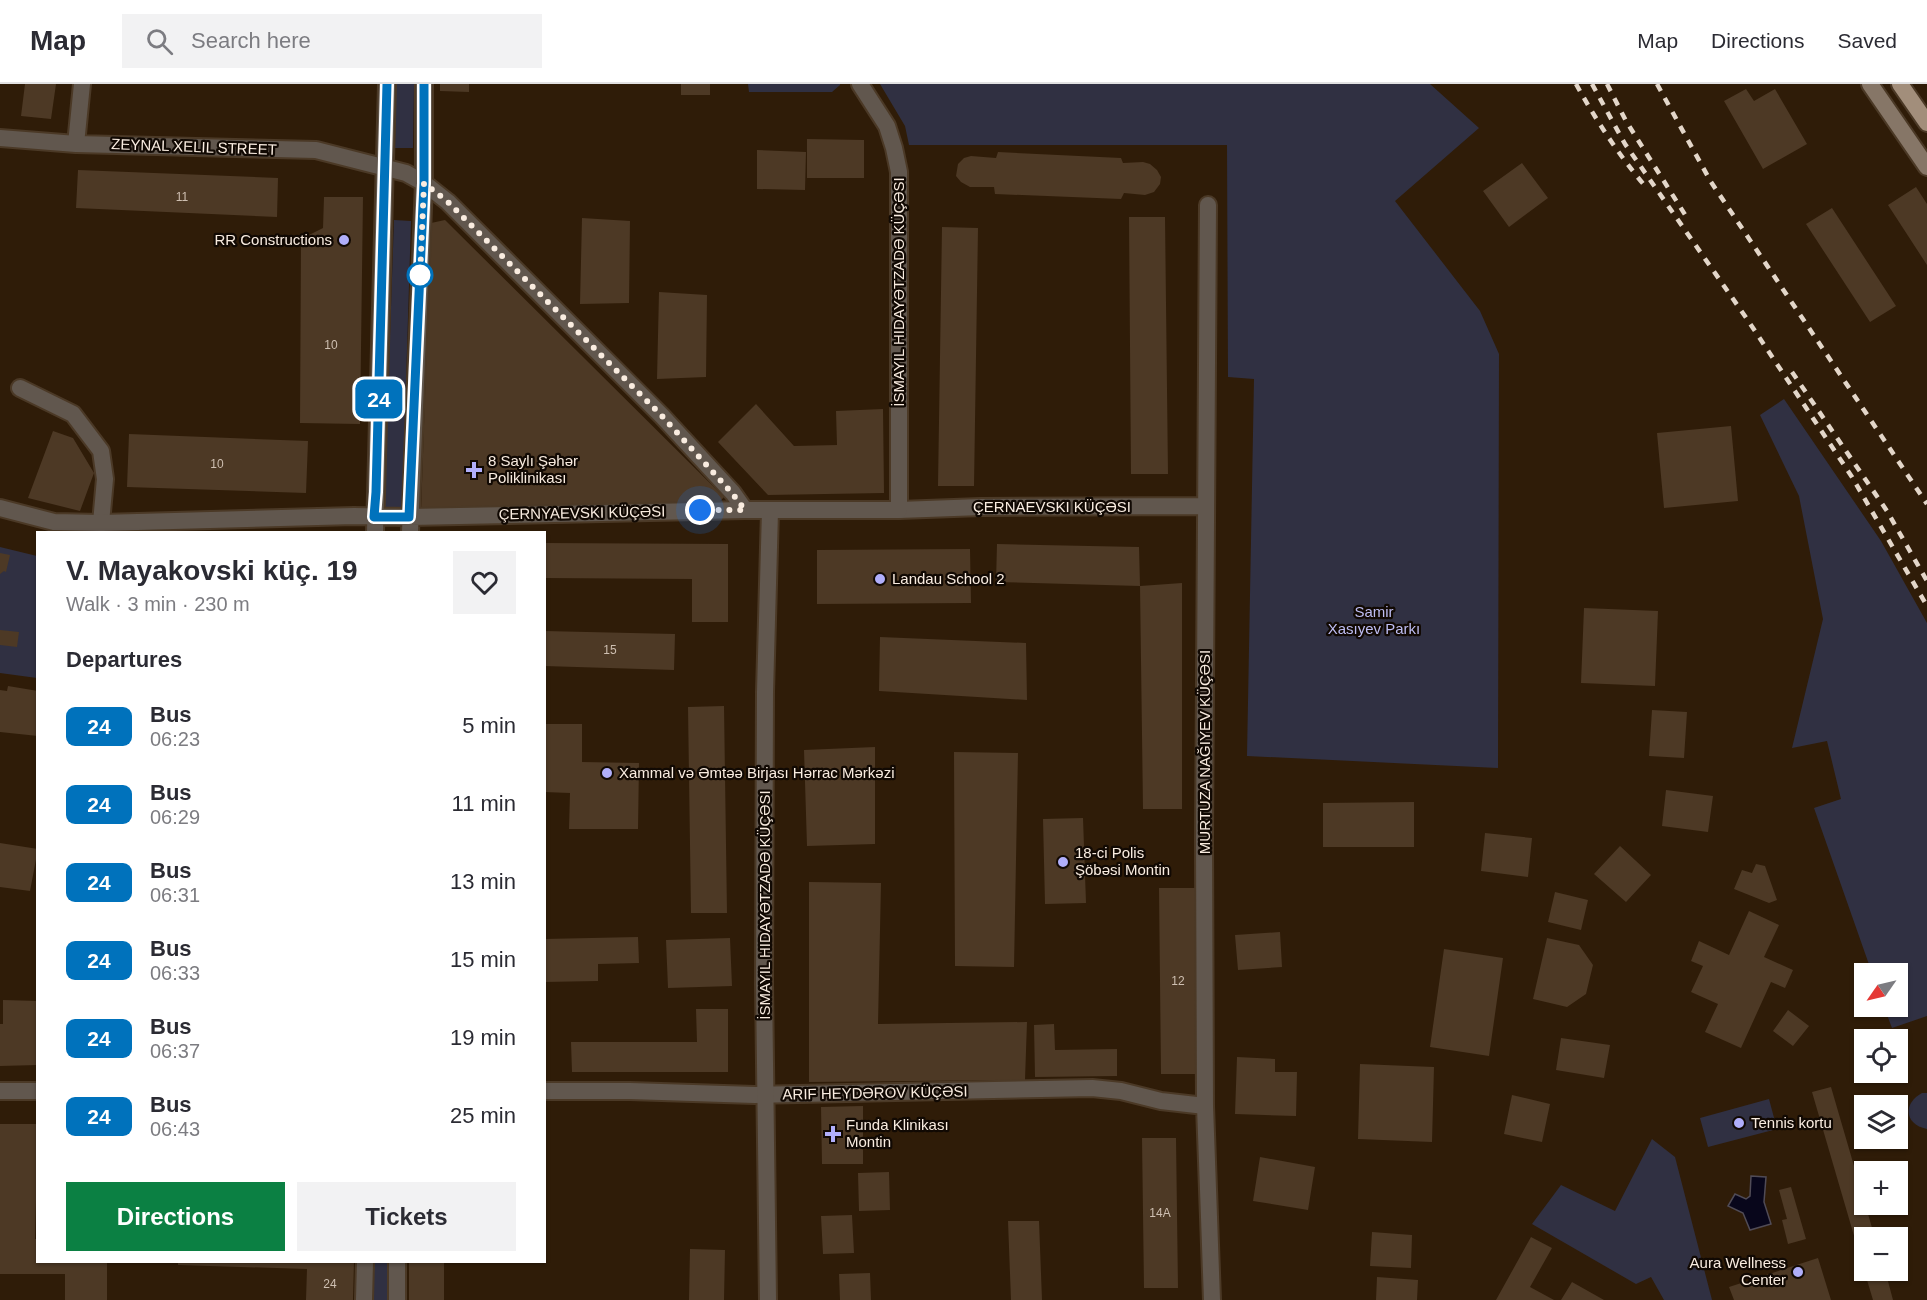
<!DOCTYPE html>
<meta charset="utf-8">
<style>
body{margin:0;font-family:Arial,sans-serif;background:#f2f2f3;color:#2b2b33;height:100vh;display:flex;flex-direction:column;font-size:22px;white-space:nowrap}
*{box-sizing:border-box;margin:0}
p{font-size:20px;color:#7c7c81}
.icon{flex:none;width:33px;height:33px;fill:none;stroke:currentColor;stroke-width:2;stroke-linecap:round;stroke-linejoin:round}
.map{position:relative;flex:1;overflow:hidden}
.drawer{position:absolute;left:36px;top:447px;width:510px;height:732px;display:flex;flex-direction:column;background:#fff;border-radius:0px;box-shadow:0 2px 4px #0004}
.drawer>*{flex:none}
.badge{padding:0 12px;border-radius:9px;font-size:21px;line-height:39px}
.needle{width:39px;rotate:236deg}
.fabs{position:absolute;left:1854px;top:879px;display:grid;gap:12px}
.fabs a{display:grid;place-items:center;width:54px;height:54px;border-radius:0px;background:#fff;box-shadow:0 2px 4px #0004;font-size:30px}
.you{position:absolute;width:30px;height:30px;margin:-15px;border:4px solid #fff;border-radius:50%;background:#1a73e8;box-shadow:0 0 0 9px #1a73e833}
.map>.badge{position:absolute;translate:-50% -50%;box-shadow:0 0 0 3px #fff}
h2{padding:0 30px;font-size:22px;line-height:54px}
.round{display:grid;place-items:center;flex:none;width:63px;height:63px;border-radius:0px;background:#f2f2f3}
.summary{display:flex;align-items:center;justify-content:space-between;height:102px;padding:0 30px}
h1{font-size:28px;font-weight:800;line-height:45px}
.action{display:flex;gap:12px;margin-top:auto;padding:12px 30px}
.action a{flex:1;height:69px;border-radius:0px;background:#0b8043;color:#fff;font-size:24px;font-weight:800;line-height:69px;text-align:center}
.action a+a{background:#f2f2f3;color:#2b2b33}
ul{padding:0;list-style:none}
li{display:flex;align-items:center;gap:18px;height:78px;padding:0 30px}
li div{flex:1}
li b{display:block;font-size:22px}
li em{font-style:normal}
li .badge{min-width:66px;font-weight:700;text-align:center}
header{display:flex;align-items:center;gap:36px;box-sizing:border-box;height:84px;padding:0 30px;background:#fff;border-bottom:2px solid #e1e1e2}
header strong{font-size:28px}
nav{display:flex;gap:33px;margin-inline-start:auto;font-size:21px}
.search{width:420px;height:54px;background:#f2f2f3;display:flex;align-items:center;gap:15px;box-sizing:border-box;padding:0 21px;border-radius:0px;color:#7c7c81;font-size:22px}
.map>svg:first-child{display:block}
.green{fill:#303042}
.water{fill:#08061b;stroke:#504b56;stroke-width:1.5}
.building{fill:#4d3925}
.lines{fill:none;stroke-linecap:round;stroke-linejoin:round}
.minor-casing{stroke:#4b3926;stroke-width:20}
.tertiary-casing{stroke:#4b3926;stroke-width:20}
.secondary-casing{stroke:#4b3926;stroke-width:20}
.primary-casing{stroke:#4b3926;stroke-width:20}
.minor{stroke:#61574e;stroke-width:16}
.tertiary{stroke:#61574e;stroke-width:16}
.secondary{stroke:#867667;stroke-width:16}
.primary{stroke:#a28e7b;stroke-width:16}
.rail{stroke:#e3d6c9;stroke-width:4.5;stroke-dasharray:8 8;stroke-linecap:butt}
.line-casing{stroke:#fff;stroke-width:14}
.line{stroke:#0072bc;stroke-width:9}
.walk{stroke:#f9ece0;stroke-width:6;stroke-dasharray:0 10.8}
.poi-dot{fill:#b0aefa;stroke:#110903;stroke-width:2}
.stop-dot{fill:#fff;stroke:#0072bc;stroke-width:3}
.labels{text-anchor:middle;stroke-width:4.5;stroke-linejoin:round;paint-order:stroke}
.number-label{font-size:12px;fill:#cebfb1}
.street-label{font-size:15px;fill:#f9ece0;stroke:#110903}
.poi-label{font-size:15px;fill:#f9ece0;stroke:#110903;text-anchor:start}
.park-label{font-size:15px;fill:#bebdf2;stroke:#110903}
</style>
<header>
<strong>Map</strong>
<div class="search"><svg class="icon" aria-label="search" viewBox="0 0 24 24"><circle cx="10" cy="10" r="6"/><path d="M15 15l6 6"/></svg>Search here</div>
<nav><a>Map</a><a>Directions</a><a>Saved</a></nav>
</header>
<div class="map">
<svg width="1927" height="1216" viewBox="0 0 1927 1216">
<rect width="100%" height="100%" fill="#2f1c08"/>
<path class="green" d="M396 0H414L413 64H395Z
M748 0H840V1L832 8H749Z
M880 0H1430L1479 44 1395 117 1480 227 1499 270 1498 684 1247 672 1254 295 1228 293 1227 61H909L905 42Z
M394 136 411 137 402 427 384 426Z
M1784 315 1881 457 1927 539V932L1892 944 1884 923 1898 922V890L1872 889 1814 724 1841 715 1827 657 1792 664 1823 535 1799 412 1760 331Z
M0 463 37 472V594L0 589Z
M1922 1009H1927V1045C1905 1041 1902 1020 1922 1009Z
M1769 1015 1777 1045 1708 1063 1700 1034Z
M1652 1055 1675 1073 1712 1216H1664L1651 1193 1636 1200 1532 1140 1561 1101 1615 1127Z
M371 1178H389V1216H371Z"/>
<path class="water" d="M1751 1092 1766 1093 1764 1118 1771 1140 1750 1146 1743 1129 1728 1122 1735 1110 1746 1115 1750 1112Z"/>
<path class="building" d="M25 0H56L51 35 21 32Z
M440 0H469V8L440 7Z
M681 0H710V11H681Z
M1746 5 1754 17 1775 5 1807 60 1763 85 1724 17Z
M807 55 864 56V94H807Z
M757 66 806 68 805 106 757 105Z
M998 68 1121 74 1123 79 1143 78 1150 80 1157 86 1161 93 1160 100 1154 108 1145 111 1124 109 1121 115 995 110 994 103H970L961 98 956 92 958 80 964 74 971 72 996 74Z
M1522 79 1548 114 1509 143 1483 107Z
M78 86 278 94 277 133 76 124Z
M1916 103 1927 120V181L1888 121Z
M324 113H363L360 340 300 339 301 155 323 144Z
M1832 124 1896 222 1870 238 1806 140Z
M1129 133H1165L1168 390H1131Z
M582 134 630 137 629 219 580 220Z
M445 136 724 413 712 426 421 428 431 139Z
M942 143 978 144 974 402H938Z
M659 208 707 211 706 293 657 295Z
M756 320 794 362 837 361 836 327 883 325 884 409 768 411 718 358Z
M1731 342 1738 417 1664 424 1657 349Z
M53 347 73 354 94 389 80 427 28 414Z
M129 350 308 357 306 409 127 403Z
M544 459 728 460V538H692V495L544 494Z
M997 460 1139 463 1140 502 996 498Z
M970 465 971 519 817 520V466Z
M0 469 10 471 6 488 4 487 0 490Z
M1182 499V725H1143L1140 502Z
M1584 524 1658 527 1655 602 1581 599Z
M0 546 19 548 17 563 0 561Z
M544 547 675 550 674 586 544 582Z
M880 553 1026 559 1027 616 879 607Z
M8 602 38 607V652L0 648V606L7 607Z
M724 622 727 829H691L688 623Z
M1652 626 1687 628 1684 674 1649 672Z
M544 640H582V678L639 679 638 745H569L570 709 544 708Z
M875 663V760L807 762 804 666Z
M954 668 1018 669 1014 883 955 882Z
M1666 706 1713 712 1708 748 1662 742Z
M1414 718V763H1323V719Z
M1083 734 1086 819 1045 820 1043 735Z
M1485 749 1532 754 1528 793 1481 787Z
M0 759 38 765 30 807 0 803Z
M1620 762 1651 791 1626 818 1594 790Z
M1756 780 1765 782 1777 816 1769 819 1734 805 1742 786 1752 789Z
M809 798 881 799 878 940 1027 938 1025 996 809 998Z
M1159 804H1196L1197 990H1161Z
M1555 808 1588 816 1581 846 1548 838Z
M1749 827 1779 841 1764 873 1793 886 1785 904 1771 898 1741 964 1705 948 1718 920 1691 908 1703 882 1691 877 1699 857 1729 871Z
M1280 848 1282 883 1238 886 1235 851Z
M638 853 639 879 598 880V897L544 898V855Z
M730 854 732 902 668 904 666 856Z
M1547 854 1579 861 1593 881 1586 910 1567 923 1533 915Z
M1444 865 1503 874 1489 972 1430 963Z
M3 916 38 917V981L0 982V940H3Z
M696 925H728V988H572L571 958H697Z
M1788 926 1809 942 1793 962 1773 947Z
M1054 940 1055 966 1117 965V992L1035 993 1034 941Z
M1561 954 1610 961 1604 994 1556 986Z
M1237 973 1275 975V988H1297L1296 1032 1235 1030Z
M1360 980 1434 983 1432 1058 1358 1055Z
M1831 1003 1875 1154H1864V1186L1812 1008Z
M1512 1011 1550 1020 1542 1058 1504 1050Z
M863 1022V1080H822L821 1023Z
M0 1040H38L35 1155H38V1178H107V1216H65V1190H0Z
M1142 1054H1176L1178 1204H1144Z
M1260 1073 1315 1083 1308 1126 1253 1117Z
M889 1088 890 1126 859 1127 858 1089Z
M1791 1103 1806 1155 1788 1160 1782 1136 1787 1135 1779 1106Z
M852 1131 854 1169 823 1170 821 1132Z
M1008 1137H1039L1042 1216H1011Z
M1372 1148 1412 1151 1411 1184 1370 1182Z
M1531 1153 1552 1164 1530 1203 1554 1216H1496Z
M690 1165 725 1166 724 1216H689Z
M1818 1174 1831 1216H1734L1729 1203Z
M178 1178H354L353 1216H306L307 1185 178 1181Z
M409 1178H444V1216H409Z
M1864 1186H1885L1893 1216H1873Z
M870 1189 871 1216H840L839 1190Z
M1377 1193 1418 1196 1417 1216H1376Z
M1572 1198 1604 1216H1561Z"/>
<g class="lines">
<g class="minor-casing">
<path id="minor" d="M0 54 76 60 316 66 406 89 424 99 448 118 662 332 733 409 745 426
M76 60 82 0
M1208 121 1204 756 1205 1022 1212 1216
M20 304 73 330 101 367 105 395 101 439
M899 426 981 423 1206 422
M0 1007H38
M544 1007H630L755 1011 1092 1004 1121 1007 1161 1017 1205 1022"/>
</g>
<g class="tertiary-casing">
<path id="tertiary" d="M0 424 54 438 101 439 354 432 409 433 745 426H899V88L894 64 887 42 860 0
M375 448 387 0
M410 448 424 99V0
M364 1216 365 1178
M397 1216V1178
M768 1216 764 900 765 608 770 427"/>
</g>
<g class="secondary-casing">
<path id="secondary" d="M1870 0 1927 83"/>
</g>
<g class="primary-casing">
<path id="primary" d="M1900 0 1927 39"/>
</g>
<use href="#minor" class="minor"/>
<use href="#tertiary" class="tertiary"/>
<use href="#secondary" class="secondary"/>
<use href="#primary" class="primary"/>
<path class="rail" d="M1576 0C1596 36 1618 70 1645 102
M1592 0 1625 60 1747 235 1852 393 1927 522
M1607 0 1626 37 1689 137
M1657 0 1711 98 1927 420
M1792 288 1887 427 1927 497"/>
</g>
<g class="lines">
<g class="line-casing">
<path id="line" d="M387 0 376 408 374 433H409L424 99V0"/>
</g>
<use href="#line" class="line"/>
<path class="walk" d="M420 191V194L424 99 448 118 662 332 732 409 745 426H700"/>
</g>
<g class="poi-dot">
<circle cx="344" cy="156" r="6"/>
<path d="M471 377h6v6h6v6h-6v6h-6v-6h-6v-6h6z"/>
<circle cx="880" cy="495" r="6"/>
<circle cx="607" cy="689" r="6"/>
<circle cx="1063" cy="778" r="6"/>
<circle cx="1739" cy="1039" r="6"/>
<path d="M830 1041h6v6h6v6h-6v6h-6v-6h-6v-6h6z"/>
<circle cx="1798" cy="1188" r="6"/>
</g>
<circle class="stop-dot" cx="420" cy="191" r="12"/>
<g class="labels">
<g class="number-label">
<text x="182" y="117">11</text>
<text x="331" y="265">10</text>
<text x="217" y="384">10</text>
<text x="610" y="570">15</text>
<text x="1178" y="901">12</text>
<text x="1160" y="1133">14A</text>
<text x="330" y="1204">24</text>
</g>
<g class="street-label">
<text transform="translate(194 63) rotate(2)" y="5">ZEYNAL XELIL STREET</text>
<text transform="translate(899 208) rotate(-90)" y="5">İSMAYIL HIDAYƏTZADƏ KÜÇƏSI</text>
<text x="1052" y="428">ÇERNAEVSKI KÜÇƏSI</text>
<text transform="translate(582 429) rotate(-1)" y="5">ÇERNYAEVSKI KÜÇƏSI</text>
<text transform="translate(1205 668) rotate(-90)" y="5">MURTUZA NAĞIYEV KÜÇƏSI</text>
<text transform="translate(765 821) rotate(-90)" y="5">İSMAYIL HIDAYƏTZADƏ KÜÇƏSI</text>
<text transform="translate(875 1009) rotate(-1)" y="5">ARIF HEYDƏROV KÜÇƏSI</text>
</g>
<g class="poi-label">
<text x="332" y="161" text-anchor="end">RR Constructions</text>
<text x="488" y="382">8 Saylı Şəhər<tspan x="488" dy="17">Poliklinikası</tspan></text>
<text x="892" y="500">Landau School 2</text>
<text x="619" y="694">Xammal və Əmtəə Birjası Hərrac Mərkəzi</text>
<text x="1075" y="774">18-ci Polis<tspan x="1075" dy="17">Şöbəsi Montin</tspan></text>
<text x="1751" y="1044">Tennis kortu</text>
<text x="846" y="1046">Funda Klinikası<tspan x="846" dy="17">Montin</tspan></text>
<text x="1786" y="1184" text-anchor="end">Aura Wellness<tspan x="1786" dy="17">Center</tspan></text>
</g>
<g class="park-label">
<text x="1374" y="533">Samir<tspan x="1374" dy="17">Xasıyev Parkı</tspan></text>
</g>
</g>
</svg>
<div class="fabs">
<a><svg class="needle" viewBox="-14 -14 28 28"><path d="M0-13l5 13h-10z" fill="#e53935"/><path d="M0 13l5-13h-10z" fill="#7c7c81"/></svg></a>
<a><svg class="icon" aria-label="locate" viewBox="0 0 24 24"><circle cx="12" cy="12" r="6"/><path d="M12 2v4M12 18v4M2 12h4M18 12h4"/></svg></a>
<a><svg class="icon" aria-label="layers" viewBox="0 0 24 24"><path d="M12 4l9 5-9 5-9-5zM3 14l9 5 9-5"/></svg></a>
<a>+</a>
<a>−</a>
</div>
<div class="you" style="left:700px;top:426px"></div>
<b class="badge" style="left:379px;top:315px;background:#0072bc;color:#fff">24</b>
<section class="drawer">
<div class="summary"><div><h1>V. Mayakovski küç. 19</h1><p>Walk · 3 min · 230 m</p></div><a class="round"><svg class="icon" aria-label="heart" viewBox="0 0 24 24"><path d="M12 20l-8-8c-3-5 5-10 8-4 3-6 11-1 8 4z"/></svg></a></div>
<h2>Departures</h2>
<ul>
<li><span class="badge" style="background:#0072bc;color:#fff">24</span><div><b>Bus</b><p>06:23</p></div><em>5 min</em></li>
<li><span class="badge" style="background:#0072bc;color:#fff">24</span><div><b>Bus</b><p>06:29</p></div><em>11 min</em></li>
<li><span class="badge" style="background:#0072bc;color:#fff">24</span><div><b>Bus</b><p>06:31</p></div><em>13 min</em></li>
<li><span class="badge" style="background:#0072bc;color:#fff">24</span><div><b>Bus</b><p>06:33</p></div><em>15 min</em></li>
<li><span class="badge" style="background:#0072bc;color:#fff">24</span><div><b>Bus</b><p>06:37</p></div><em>19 min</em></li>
<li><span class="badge" style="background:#0072bc;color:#fff">24</span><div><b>Bus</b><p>06:43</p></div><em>25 min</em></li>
</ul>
<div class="action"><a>Directions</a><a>Tickets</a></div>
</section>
</div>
